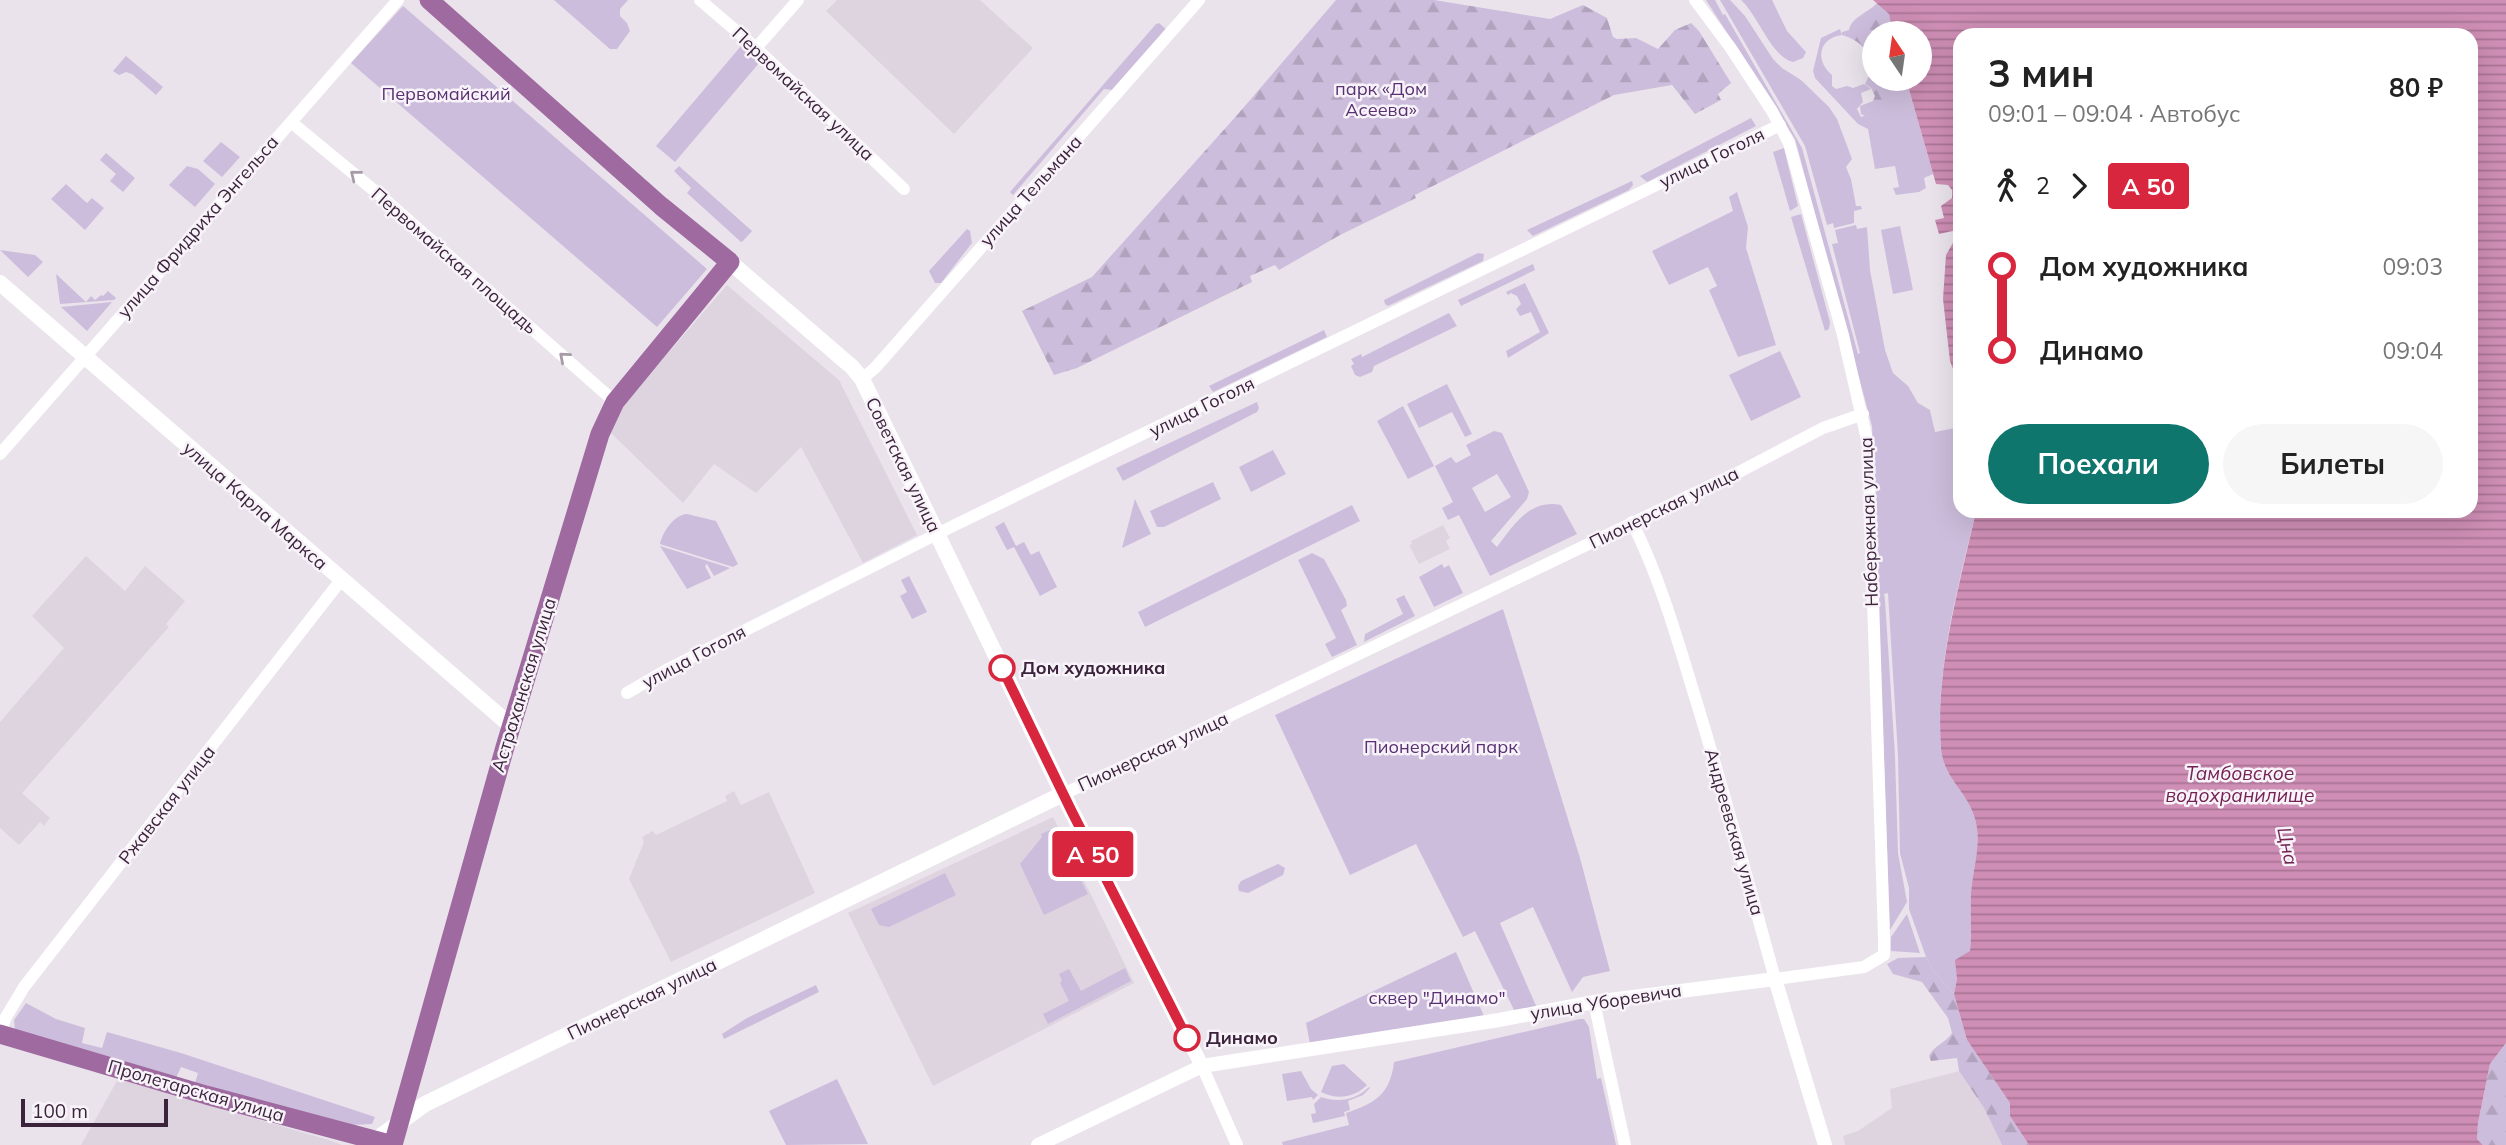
<!DOCTYPE html>
<html lang="ru">
<meta charset="utf-8">
<style>
body{margin:0;font-family:Mulish,sans-serif;background:#f6f6f6;color:#222;height:100vh;display:flex;flex-direction:column;font-size:26px;white-space:nowrap}
*{box-sizing:border-box;margin:0}
p{font-size:23px;color:#767676}
.icon{flex:none;width:38px;height:38px;fill:none;stroke:currentColor;stroke-width:2;stroke-linecap:round;stroke-linejoin:round}
.map{position:relative;flex:1;overflow:hidden}
.side{position:absolute;left:1953px;top:28px;width:525px;height:490px;display:flex;flex-direction:column;background:#fff;border-radius:21px;box-shadow:0 7px 28px #0002}
.side>*{flex:none}
.badge{padding:0 14px;border-radius:5px;font-size:24px;line-height:46px}
.needle{width:46px;rotate:347deg}
.tools{position:absolute;left:1862px;top:21px;display:grid;gap:14px}
.tools a{display:grid;place-items:center;width:70px;height:70px;border-radius:50%;background:#fff;box-shadow:0 7px 28px #0002;font-size:35px}
.scale{position:absolute;left:21px;bottom:18px;width:147px;box-sizing:border-box;padding-left:7px;border:4px solid #3c233c;border-top:0;font-size:19px;line-height:24px;white-space:nowrap;color:#3c233c;-webkit-text-stroke:5px #f7f3f9;paint-order:stroke}
.map>.badge{position:absolute;translate:-50% -50%;box-shadow:0 0 0 4px #fff}
.legs{display:flex;align-items:center;gap:10px;height:77px;padding:0 35px;font-size:23px}
.legs p{margin-inline-start:auto}
.headline{display:flex;align-items:center;justify-content:space-between;height:119px;padding:0 35px}
h1{font-size:38px;font-weight:700;line-height:52px}
.button{display:flex;gap:14px;margin-top:auto;padding:14px 35px}
.button a{flex:1;height:80px;border-radius:42px;background:#0f766e;color:#fff;font-size:28px;font-weight:700;line-height:80px;text-align:center}
.button a+a{background:#f6f6f6;color:#222}
ul{padding:0 35px;list-style:none}
li{display:flex;align-items:center;gap:24px;height:84px;font-size:26px}
li i{display:grid;place-items:center;width:10px;height:100%;margin:0 9px;background:currentColor}
li i::after{content:'';width:18px;height:18px;margin:-9px;border:5px solid;border-radius:50%;background:#fff}
li p{margin-inline-start:auto}
li:first-child i{background:linear-gradient(#0000 50%,currentColor 0)}
li:last-child i{background:linear-gradient(currentColor 50%,#0000 0)}
.map>svg:first-child{display:block}
.built{fill:#ddd4e0}
.green{fill:#cdbddc;fill-rule:evenodd}
.forest{fill:url(#forest-firs)}
.water{fill:url(#water-rules)}
.lines{fill:none;stroke-linecap:round;stroke-linejoin:round}
.minor{stroke:#fff;stroke-width:12}
.tertiary{stroke:#fff;stroke-width:14}
.secondary{stroke:#fff;stroke-width:16}
.primary{stroke:#9e6a9f;stroke-width:19}
.oneway{stroke:#a79ca7}
.line-1-casing{stroke:#fff;stroke-width:16}
.line-1{stroke:#d7263d;stroke-width:10}
.stop-1-dot{fill:#fff;stroke:#d7263d;stroke-width:3.5}
.labels{text-anchor:middle;stroke-width:5;stroke-linejoin:round;paint-order:stroke}
.park-label{font-size:18px;fill:#593071;stroke:#f7f3f9}
.street-label{font-size:18px;fill:#3c233c;stroke:#f7f3f9}
.stop-label{font-size:18px;font-weight:bold;fill:#3c233c;stroke:#f7f3f9;text-anchor:start}
.water-label{font-size:19px;font-style:italic;fill:#752153;stroke:#f7f3f9}
</style>
<div class="map">
<svg width="2506" height="1145" viewBox="0 0 2506 1145">
<defs>
<pattern id="forest-firs" width="22" height="20" patternUnits="userSpaceOnUse" patternTransform="scale(1.75)"><rect width="22" height="20" fill="#cdbddc"/><path d="M5 1l3.5 6h-7zM16 11l3.5 6h-7z" fill="#b1a2be"/></pattern>
<pattern id="water-rules" width="6" height="5" patternUnits="userSpaceOnUse" patternTransform="scale(1.75)"><rect width="6" height="5" fill="#ce8eb5"/><path d="M0 2.5h6" fill="none" stroke="#a87494"/></pattern>
</defs>
<rect width="100%" height="100%" fill="#eae3ec"/>
<path class="built" d="M837 0H980L1033 48 954 134 826 11Z
M727 285 839 380 917 535 863 563 801 447 756 493 714 464 683 503 611 433 617 412Z
M1443 525 1450 538 1446 541 1450 549 1419 564 1409 545 1412 544 1411 541Z
M86 556 125 591 145 566 185 601 166 624 169 627 22 793 50 818 44 826 40 822 19 845 0 828V722L64 648 32 616Z
M734 791 741 805 769 792 815 893 671 962 629 879 644 842 642 837 653 831 656 835 727 801 725 796Z
M1053 817 1134 983 933 1086 848 913Z
M1959 1071 1984 1108 2002 1145H1845L1843 1136 1858 1131 1892 1108 1890 1089Z
M118 1079 329 1140 342 1145H81Z"/>
<path class="green" d="M554 0H628L620 9V16L627 23 630 31 617 49H610Z
M1706 0H1715L1723 15 1725 14 1802 148 1858 354 1860 353 1832 244 1838 243 1835 230 1856 225 1857 229 1867 227 1870 270 1885 350 1893 373 1908 386 1918 403 1930 410 1935 432 1960 427V511H1976C1958 588 1935 668 1941 748 1943 778 1968 792 1975 819 1982 845 1973 867 1971 893 1970 912 1972 932 1970 952L1956 960 1957 979 1954 994 1934 972 1926 957 1909 909V888L1900 853 1898 755 1888 593 1884 594 1885 600 1895 756 1898 853 1907 902 1890 930 1872 426 1795 139Z
M1720 0H1730L1745 16 1773 59 1782 68 1801 80 1829 107 1837 119 1852 159 1846 167 1851 179 1856 206H1861L1862 209 1854 211V223L1834 228 1833 223 1827 225 1805 146Z
M1741 0H1772L1787 31 1806 52 1803 58 1793 62C1772 58 1758 15 1741 0Z
M403 6 707 269 657 327 351 63Z
M1159 23 1168 31 1113 90 1104 89 1013 195 1010 192 1156 24Z
M1840 29 1842 35C1818 38 1815 61 1832 75V86L1836 89 1847 86 1853 88 1864 84 1871 89 1861 93 1863 102 1857 109 1861 117 1878 112 1888 86V81L1906 79 1933 174 1924 178 1926 188 1919 192 1896 195 1893 188 1899 187 1895 166 1875 169 1868 129 1858 124 1815 78 1813 71 1821 38Z
M741 46 760 62 675 162 656 146Z
M126 56 163 87 156 95 132 74 126 72 119 75 113 71Z
M1751 118 1756 126 1647 182 1640 176Z
M221 142 240 157 222 177 203 161Z
M1784 148 1798 206 1790 211 1773 152Z
M106 153 135 178 123 192 110 181 116 174 100 160Z
M187 166 198 169 215 184 195 207 169 185Z
M679 166 752 231 743 241 741 242 687 193 691 188 674 171Z
M1632 181 1633 185 1629 190 1533 236 1527 230Z
M66 184 87 203 92 198 104 208 85 230 51 199Z
M1737 192 1748 227 1746 248 1776 345 1738 357 1709 290 1717 286 1708 267 1669 285 1652 251 1733 211 1729 197Z
M1801 214 1830 322 1829 329 1825 331 1791 217Z
M1900 226 1913 290 1893 294 1881 230Z
M967 229 970 231 972 243 941 283H935L929 271Z
M0 250 35 255 43 262 28 277Z
M1478 253 1484 254 1483 261 1388 306 1385 304 1384 300Z
M1533 264 1535 270 1461 306 1458 300Z
M56 274 86 302 91 296 95 300 101 295 103 296 108 291 116 298 114 300 60 304Z
M1525 283 1549 333 1508 358 1506 351 1540 332 1531 312 1520 316 1516 309 1521 304 1517 296 1511 293 1508 295 1506 292Z
M112 302 87 331 61 307Z
M1449 313 1457 326 1374 366 1372 372 1360 377 1355 375 1351 366 1354 364 1351 359 1361 354 1362 357Z
M1324 330 1327 337 1213 392 1209 386Z
M1780 351 1801 397 1751 421 1729 375Z
M1447 384 1472 434 1465 437 1452 412 1419 428 1407 404Z
M1257 402 1259 408 1257 412 1123 481 1116 468Z
M1403 406 1434 466 1408 479 1377 421Z
M1494 431 1502 433 1529 492 1527 499 1491 541 1497 547C1514 525 1529 499 1561 505L1577 534 1490 576 1459 515 1448 520 1442 508 1453 502 1435 466 1451 457 1456 463 1471 455 1466 445ZM1497 474 1511 497 1485 512 1472 488Z
M1273 450 1286 474 1251 492 1239 467Z
M1213 482 1221 499 1164 527H1157L1150 511Z
M1135 499 1151 534 1122 548Z
M1352 505 1360 521 1145 627 1138 612Z
M687 514 716 521 738 564 733 567 660 544C663 531 674 515 687 514Z
M1004 522 1016 546 1024 542 1031 555 1039 551 1057 587 1040 596 1014 547 1007 550 995 527Z
M660 546 730 568 714 576 707 564 705 566 711 578 687 589Z
M1312 553 1324 559 1346 600 1347 606 1341 610 1357 645 1332 657 1325 644 1336 638 1298 560Z
M1442 564 1444 568 1449 565 1463 593 1434 607 1419 577Z
M909 576 927 612 912 619 900 596 907 592 901 580Z
M1404 595 1415 616 1364 642 1365 634 1403 614 1396 599Z
M1503 609 1580 858 1610 971 1583 977 1572 992 1533 907 1500 923 1537 1008 1515 1012 1475 931 1463 937 1416 844 1350 875 1275 715Z
M1055 828 1088 894 1044 915 1020 864 1042 837 1041 834Z
M1278 864 1285 868 1283 875 1248 893 1239 891 1238 886 1241 881Z
M945 873 956 895 889 927 879 925 871 909Z
M1907 914 1920 953 1891 951V937Z
M1456 952 1487 1023 1311 1049 1306 1023Z
M1125 968 1131 981 1048 1024 1043 1014 1069 1001 1060 983 1062 981 1059 974 1069 969 1081 991Z
M816 985 819 992 724 1039 722 1034 747 1018Z
M26 1003 56 1019 85 1028 82 1043 102 1048 107 1032 181 1053 375 1117 372 1124 351 1125 195 1083 198 1073 181 1067 176 1078 15 1031 14 1020Z
M1580 1019H1584L1589 1027 1597 1079 1601 1078 1616 1145H1283L1282 1142 1349 1125 1346 1113C1375 1103 1390 1095 1394 1062Z
M1344 1064 1367 1085C1354 1098 1337 1100 1321 1092L1332 1066Z
M1301 1071 1311 1089 1318 1095 1313 1100 1312 1097 1287 1101 1282 1074Z
M837 1079 868 1144 786 1145 769 1111Z
M1369 1087 1370 1088 1363 1095 1348 1101 1350 1110 1344 1112 1345 1116 1313 1123 1311 1114 1316 1113 1314 1104 1321 1097C1338 1103 1356 1100 1369 1087Z"/>
<path class="forest" d="M1336 0H1434L1550 19 1583 5 1607 18 1613 37 1617 39 1636 38 1658 49 1675 30 1691 23 1699 31 1731 83 1718 94 1721 100 1695 114 1672 85 1614 95 1415 195 1416 198 1340 235 1279 270 1275 265 1250 276 1252 282 1077 368 1054 375 1022 311 1092 277 1238 114Z
M1878 2 1887 9 1897 33H1874V79H1900L1890 82C1891 87 1895 93 1896 98 1896 109 1876 114 1867 117L1861 114 1860 106 1873 101 1875 96 1871 88 1865 84C1878 62 1867 42 1842 35V32L1849 30C1851 17 1870 12 1878 2Z
M1926 957 1934 972 1954 994 1967 1040 2010 1103V1116L2029 1145H2002L1984 1108 1959 1071 1957 1058 1931 1061 1929 1056C1934 1045 1946 1043 1952 1033L1948 1018 1922 982 1893 974 1887 964 1898 958Z
M2506 1043V1145H2483L2477 1139 2478 1123 2490 1064Z"/>
<path class="water" d="M1873 0H2506V1043L2490 1064 2478 1123 2477 1139 2483 1145H2029L2010 1116V1103L1967 1040 1954 994 1957 979 1955 960 1970 951C1972 932 1970 912 1971 893 1973 867 1982 844 1975 819 1968 792 1943 778 1941 748 1935 668 1959 588 1976 511H2471V35H1960V387L1950 361 1943 299 1946 255 1958 234 1957 230 1939 234 1935 220 1944 218 1941 206 1952 198V190L1948 185 1936 184 1906 79H1920V33H1893L1889 14Z"/>
<g class="lines">
<path class="minor" d="M700 0 756 48 904 189
M756 48 798 0
M291 122 382 197 615 402
M862 379 875 368 1199 0
M0 454 398 0
M1632 522C1660 578 1677 638 1695 697 1724 791 1749 885 1775 979L1864 967 1884 955V939L1868 444 1843 335 1789 143 1772 111 1730 47 1695 0
M627 693 670 668 953 526 1780 125
M1063 794 1129 764 1739 472 1823 428 1863 414
M1594 1002 1625 1145
M0 1033 6 1017 24 987 341 580
M1202 1066 1237 1145"/>
<path class="tertiary" d="M1063 794 1202 1066
M1038 1145 1202 1066 1499 1020 1594 1002 1775 979 1825 1145"/>
<path class="secondary" d="M0 283 511 726
M374 1141 425 1104 1063 794 862 379 852 367 730 262"/>
<path class="primary" d="M0 1034 206 1095 393 1145
M393 1145 505 747 600 434 615 402 730 262 661 206 429 0"/>
</g>
<defs><path id="oneway-chevron" d="M-2-3.5L2.5 0L-2 3.5" fill="none" stroke-width="1.6" stroke-linecap="round" stroke-linejoin="round" transform="scale(1.75)"/></defs>
<g class="oneway">
<use href="#oneway-chevron" transform="translate(355 175) rotate(-141)"/>
<use href="#oneway-chevron" transform="translate(564 357) rotate(-139)"/>
</g>
<g class="lines">
<g class="line-1-casing">
<path id="line-1" d="M1002 668 1072 812 1187 1038"/>
</g>
<use href="#line-1" class="line-1"/>
</g>
<g class="stop-1-dot">
<circle cx="1002" cy="668" r="12"/>
<circle cx="1187" cy="1038" r="12"/>
</g>
<g class="labels">
<g class="park-label">
<text x="1381" y="95">парк «Дом<tspan x="1381" dy="21">Асеева»</tspan></text>
<text x="446" y="100">Первомайский</text>
<text x="1441" y="753">Пионерский парк</text>
<text x="1437" y="1004">сквер "Динамо"</text>
</g>
<g class="street-label">
<text transform="translate(803 94) rotate(43)" y="6">Первомайская улица</text>
<text transform="translate(1712 158) rotate(-26)" y="6">улица Гоголя</text>
<text transform="translate(1031 191) rotate(-48)" y="6">улица Тельмана</text>
<text transform="translate(198 227) rotate(-49)" y="6">улица Фридриха Энгельса</text>
<text transform="translate(454 261) rotate(41)" y="6">Первомайская площадь</text>
<text transform="translate(1202 407) rotate(-26)" y="6">улица Гоголя</text>
<text transform="translate(903 465) rotate(64)" y="6">Советская улица</text>
<text transform="translate(255 506) rotate(41)" y="6">улица Карла Маркса</text>
<text transform="translate(1664 508) rotate(-26)" y="6">Пионерская улица</text>
<text transform="translate(1869 522) rotate(-92)" y="6">Набережная улица</text>
<text transform="translate(694 657) rotate(-28)" y="6">улица Гоголя</text>
<text transform="translate(524 685) rotate(-73)" y="6">Астраханская улица</text>
<text transform="translate(1153 752) rotate(-25)" y="6">Пионерская улица</text>
<text transform="translate(167 805) rotate(-52)" y="6">Ржавская улица</text>
<text transform="translate(1734 832) rotate(74)" y="6">Андреевская улица</text>
<text transform="translate(642 999) rotate(-26)" y="6">Пионерская улица</text>
<text transform="translate(1606 1002) rotate(-9)" y="6">улица Уборевича</text>
<text transform="translate(196 1091) rotate(16)" y="6">Пролетарская улица</text>
</g>
<g class="stop-label">
<text x="1021" y="674">Дом художника</text>
<text x="1206" y="1044">Динамо</text>
</g>
<g class="water-label">
<text x="2240" y="780">Тамбовское<tspan x="2240" dy="22">водохранилище</tspan></text>
<text transform="translate(2288 846) rotate(78)" y="7">Цна</text>
</g>
</g>
</svg>
<div class="tools">
<a><svg class="needle" viewBox="-14 -14 28 28"><path d="M0-13l5 13h-10z" fill="#e53935"/><path d="M0 13l5-13h-10z" fill="#767676"/></svg></a>
</div>
<div class="scale">100 m</div>
<b class="badge" style="left:1093px;top:854px;background:#d7263d;color:#fff">А 50</b>
<section class="side">
<div class="headline"><div><h1>3 мин</h1><p>09:01 – 09:04 · Автобус</p></div><b>80 ₽</b></div>
<div class="legs"><svg class="icon" aria-label="walk" viewBox="0 0 24 24"><circle cx="13" cy="4" r="2"/><path d="M13 8l-2 6 4 7M11 14l-3 7M7 12l3-4h3l4 4"/></svg>2<svg class="icon" aria-label="forward" viewBox="0 0 24 24"><path d="M9 5l7 7-7 7"/></svg><b class="badge" style="background:#d7263d;color:#fff">А 50</b></div>
<ul>
<li><i style="color:#d7263d"></i><b>Дом художника</b><p>09:03</p></li>
<li><i style="color:#d7263d"></i><b>Динамо</b><p>09:04</p></li>
</ul>
<div class="button"><a>Поехали</a><a>Билеты</a></div>
</section>
</div>
